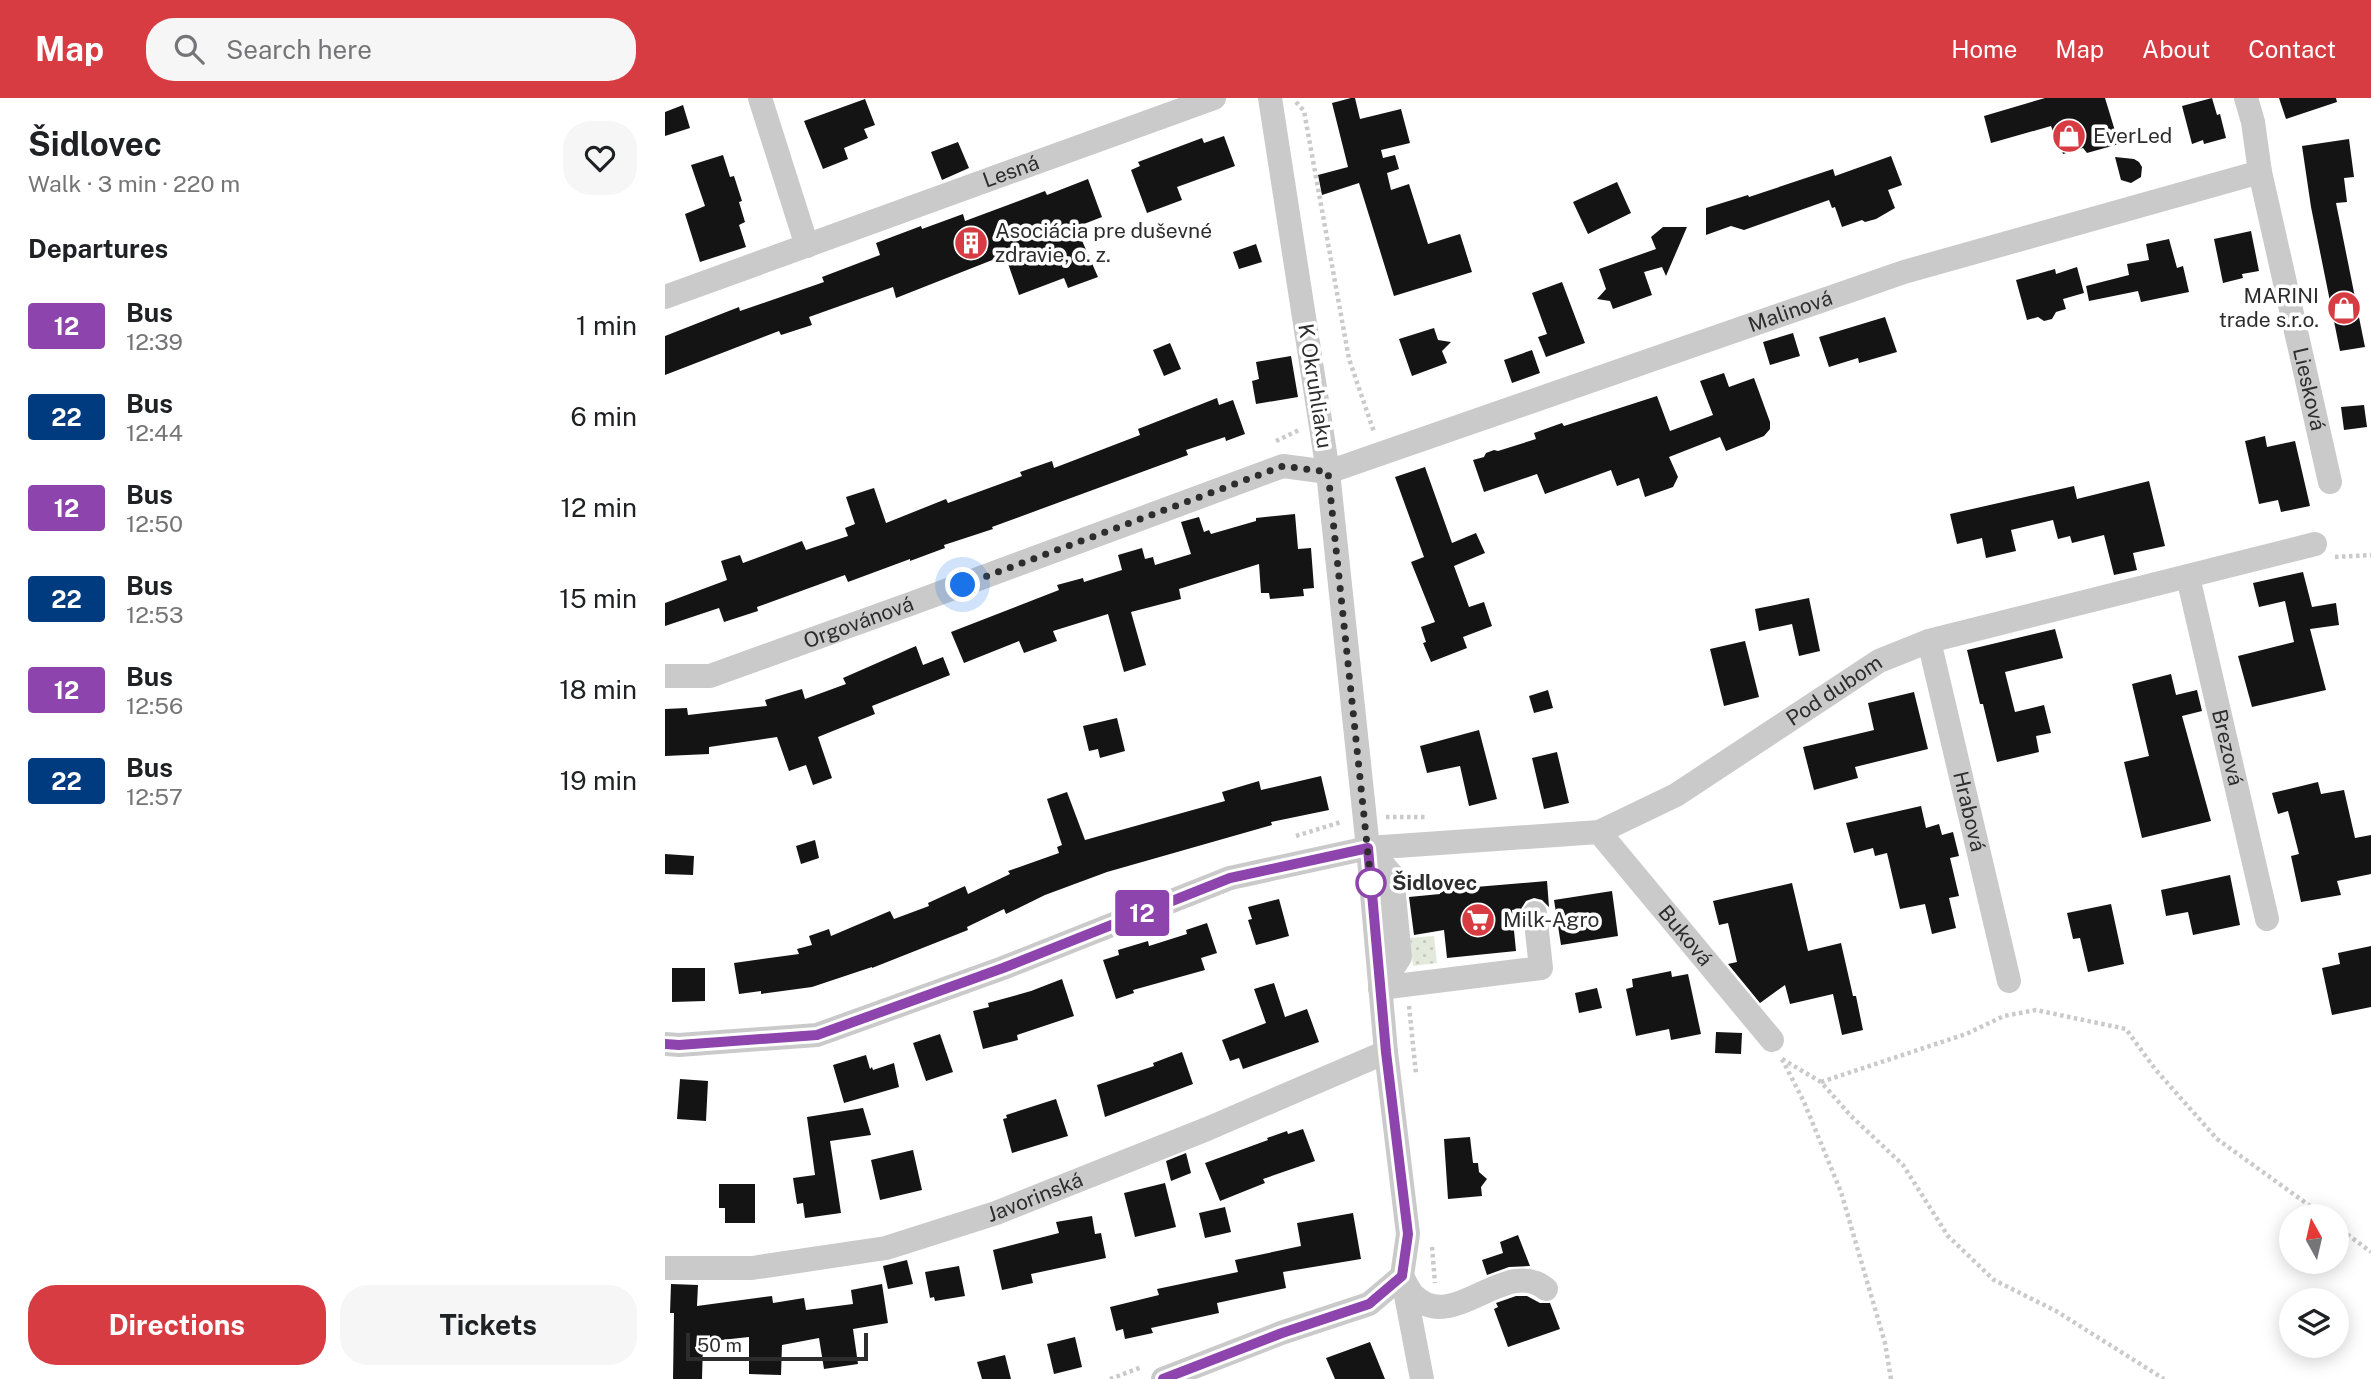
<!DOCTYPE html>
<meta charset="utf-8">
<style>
body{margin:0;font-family:"Public Sans",sans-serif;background:#f6f6f6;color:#202124;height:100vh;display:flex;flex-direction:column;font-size:26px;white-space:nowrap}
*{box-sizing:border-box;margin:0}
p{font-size:23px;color:#757577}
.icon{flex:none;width:38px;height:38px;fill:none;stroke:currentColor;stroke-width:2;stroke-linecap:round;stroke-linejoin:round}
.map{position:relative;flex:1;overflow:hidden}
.details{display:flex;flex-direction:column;background:#fff;width:665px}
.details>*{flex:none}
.badge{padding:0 14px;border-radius:5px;font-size:24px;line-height:46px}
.needle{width:46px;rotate:352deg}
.buttons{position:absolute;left:1614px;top:1106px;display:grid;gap:14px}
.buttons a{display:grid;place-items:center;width:70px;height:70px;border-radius:50%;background:#fff;box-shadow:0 4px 18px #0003;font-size:35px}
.scale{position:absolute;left:21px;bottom:18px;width:182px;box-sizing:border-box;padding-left:7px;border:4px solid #2d2d2d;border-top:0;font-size:19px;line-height:24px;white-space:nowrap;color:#2d2d2d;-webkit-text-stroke:5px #fff;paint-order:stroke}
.you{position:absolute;width:35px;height:35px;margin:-18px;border:5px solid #fff;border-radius:50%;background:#1a73e8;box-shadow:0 0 0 10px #1a73e833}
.map>.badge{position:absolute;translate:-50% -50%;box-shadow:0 0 0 4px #fff}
h2{padding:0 28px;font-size:26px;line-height:63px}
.round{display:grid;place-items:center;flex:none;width:74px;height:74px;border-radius:28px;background:#f6f6f6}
.head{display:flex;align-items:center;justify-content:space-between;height:119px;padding:0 28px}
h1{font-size:33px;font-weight:700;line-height:52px}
.action{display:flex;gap:14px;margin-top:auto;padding:14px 28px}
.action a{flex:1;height:80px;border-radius:28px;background:#d73c43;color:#fff;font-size:28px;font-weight:700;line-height:80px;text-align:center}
.action a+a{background:#f6f6f6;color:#202124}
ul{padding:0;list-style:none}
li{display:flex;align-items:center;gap:21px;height:91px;padding:0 28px}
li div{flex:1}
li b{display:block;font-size:26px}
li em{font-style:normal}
li .badge{min-width:77px;font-weight:700;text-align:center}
header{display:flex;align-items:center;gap:42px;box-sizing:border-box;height:98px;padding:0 35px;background:#d73c43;color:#fff}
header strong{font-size:33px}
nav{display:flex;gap:38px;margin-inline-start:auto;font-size:24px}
.search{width:490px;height:63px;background:#f6f6f6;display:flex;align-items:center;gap:18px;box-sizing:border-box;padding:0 24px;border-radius:28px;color:#757577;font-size:26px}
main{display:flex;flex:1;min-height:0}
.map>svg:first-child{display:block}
.green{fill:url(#green-dots)}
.building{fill:#141414}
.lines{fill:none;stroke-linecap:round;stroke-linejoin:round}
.path{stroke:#cacaca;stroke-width:4.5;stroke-dasharray:3.5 3.5;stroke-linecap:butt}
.minor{stroke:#cacaca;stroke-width:24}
.line-casing{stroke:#fff;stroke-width:16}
.line{stroke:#8e44ad;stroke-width:10}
.walk{stroke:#2d2d2d;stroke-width:7;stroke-dasharray:0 12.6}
.stop-dot{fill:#fff;stroke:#8e44ad;stroke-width:3.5}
.labels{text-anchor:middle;stroke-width:7;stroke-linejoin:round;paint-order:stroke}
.poi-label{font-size:21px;fill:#2d2d2d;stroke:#fff;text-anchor:start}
.street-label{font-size:21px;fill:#2d2d2d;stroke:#fff}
.stop-label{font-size:21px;font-weight:bold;fill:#2d2d2d;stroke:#fff;text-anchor:start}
</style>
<header>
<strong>Map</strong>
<div class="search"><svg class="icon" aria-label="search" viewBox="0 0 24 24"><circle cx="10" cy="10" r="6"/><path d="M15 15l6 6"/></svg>Search here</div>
<nav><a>Home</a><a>Map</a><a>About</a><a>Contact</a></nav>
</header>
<main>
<section class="details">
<div class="head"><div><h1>Šidlovec</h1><p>Walk · 3 min · 220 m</p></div><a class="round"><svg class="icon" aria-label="heart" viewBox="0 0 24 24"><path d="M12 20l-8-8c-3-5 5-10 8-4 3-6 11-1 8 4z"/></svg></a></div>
<h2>Departures</h2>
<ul>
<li><span class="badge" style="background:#8e44ad;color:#fff">12</span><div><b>Bus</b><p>12:39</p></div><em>1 min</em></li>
<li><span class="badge" style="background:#003b80;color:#fff">22</span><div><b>Bus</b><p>12:44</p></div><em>6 min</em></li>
<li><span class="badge" style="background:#8e44ad;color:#fff">12</span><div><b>Bus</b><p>12:50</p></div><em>12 min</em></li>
<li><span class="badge" style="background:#003b80;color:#fff">22</span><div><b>Bus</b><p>12:53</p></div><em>15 min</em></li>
<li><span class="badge" style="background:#8e44ad;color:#fff">12</span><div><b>Bus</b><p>12:56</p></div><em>18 min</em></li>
<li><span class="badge" style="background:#003b80;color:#fff">22</span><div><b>Bus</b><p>12:57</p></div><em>19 min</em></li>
</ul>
<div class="action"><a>Directions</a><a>Tickets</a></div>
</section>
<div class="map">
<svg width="1706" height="1281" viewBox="0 0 1706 1281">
<defs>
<pattern id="green-dots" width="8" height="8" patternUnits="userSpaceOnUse" patternTransform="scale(1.75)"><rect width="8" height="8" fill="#e3eadc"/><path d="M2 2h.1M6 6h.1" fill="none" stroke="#c3c9bd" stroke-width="1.8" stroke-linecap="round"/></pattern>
</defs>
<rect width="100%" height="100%" fill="#fff"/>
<path class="green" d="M769 838 772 865 748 868 745 840Z"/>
<path class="building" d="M686 0H690L695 21 736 11 745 45 716 52 718 60 730 57 734 71 722 75 726 92 744 86 763 146 795 136 807 174 729 198 694 85 657 97 653 77 683 69 667 5Z
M1380 0H1440L1454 46 1422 55 1418 50 1398 56 1392 35 1389 36 1386 28 1326 45 1319 18Z
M1547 0 1552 17 1555 16 1561 40 1539 46 1538 42 1527 46 1517 8Z
M1614 0H1671L1672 4 1621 21Z
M200 1 210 27 199 31 203 40 179 50 183 61 158 71 139 23Z
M18 7 25 30 0 38V14Z
M559 38 570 68 512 89 517 102 482 115 466 72 475 68 473 64 537 40 539 45Z
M1684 41 1689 79 1679 80 1682 104 1671 105 1700 249 1675 253 1646 109 1637 48Z
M293 44 304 70 277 82 266 54Z
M58 57 65 79 69 78 77 103 74 104 80 124 74 127 81 149 35 164 20 116 40 108 26 67Z
M1226 58 1237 87 1223 92 1230 110 1211 121 1200 124 1197 122 1177 129 1170 109 1167 110 1164 102 1079 132 1066 128 1041 137V110L1083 97 1084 99 1168 71 1170 78Z
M1450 59 1469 61 1474 64 1477 69 1476 79 1466 85 1456 82Z
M423 81 437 119 411 129 433 179 403 190 399 180 354 197 340 157 231 200 228 189 144 219 147 227 116 237 114 233 0 277V238L74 209 75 213 159 184 157 179 215 157 211 145 256 128 257 131 298 116 300 123 380 93 382 97Z
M952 84 966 115 923 136 908 104Z
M998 129H1022L1001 178 997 169 979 174 987 197 948 211 945 203 932 201 941 191 934 171 991 151 986 139Z
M1586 133 1594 173 1577 176 1578 180 1558 185 1549 141Z
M1504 141 1512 170 1518 168 1524 194 1476 204 1473 193 1424 203 1421 188 1464 177 1462 166 1484 162 1481 146Z
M591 146 597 164 574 171 568 154Z
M1412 169 1419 195 1398 201 1401 211 1391 214 1387 221 1379 223 1373 219 1362 222 1351 182 1390 171 1391 176Z
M897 184 920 245 881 259 873 239 882 236 867 195Z
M1220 219 1232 254 1194 265 1193 260 1164 269 1154 239Z
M769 230 773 242 786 244 777 253 782 265 747 278 734 241Z
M1128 235 1135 258 1105 267 1098 244Z
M505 245 516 271 499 278 488 252Z
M867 252 875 275 847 285 839 262Z
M626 258 633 299 591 306 587 283 594 281 591 264Z
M1059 275 1064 289 1089 280 1105 324V331L1099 338 1061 353 1055 339 1004 359 1013 379 1008 389 980 399 974 380 952 388 946 372 880 396 872 376 819 394 808 362 819 359 821 355 829 352 833 353 871 341 869 335 897 325 899 328 992 298 1005 333 1048 317 1035 283Z
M552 300 554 307 568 302 580 336 561 343 560 339 521 352 523 357 327 429 328 431 279 447 280 450 245 463V461L183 484 180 477 92 509 93 513 59 524 54 510 0 528V505L62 482 56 463 75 457 78 465 137 443 141 452 183 438 180 430 190 426 181 399 209 390 221 425 281 401 283 405 357 378 355 374 387 363 389 370 475 337 473 331Z
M1699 307 1702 329 1679 332 1676 309Z
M1600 338 1602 349 1630 343 1645 408 1616 414 1613 402 1594 406 1580 343Z
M760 369 787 445 811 435 820 455 789 468 804 509 819 504 827 528 798 539 802 550 766 564 758 545 761 544 756 529 770 524 746 464 759 459 730 379Z
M1484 383 1500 448 1468 455 1472 472 1449 477 1439 437 1407 445 1405 438 1393 441 1388 422 1346 432 1351 453 1321 460 1317 440 1292 446 1285 416 1409 388 1412 401Z
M630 416 633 451 646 450 649 490 638 491 639 498 605 501 604 495H596L594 466 514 491 516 501 466 514 481 567 459 574 443 516 388 533 392 543 359 555 354 543 299 565 286 534 394 492 392 487 418 480 419 484 457 472 453 457 477 450 480 461 488 459 490 467 526 456 516 424 534 419 539 434 544 432 546 436 591 423V420Z
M1638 474 1647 509 1671 505 1674 527 1645 531 1661 592 1587 609 1573 558 1629 544 1620 503 1594 509 1588 485Z
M1144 500 1155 553 1134 558 1127 526 1094 533 1090 511Z
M1390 531 1398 560 1340 574 1350 614 1379 607 1386 635 1371 638 1374 654 1332 664 1318 606H1315L1302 552Z
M1080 543 1094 599 1059 608 1045 551Z
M251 548 258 567 278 559 285 577 207 608 210 616 153 639 167 680 148 687 141 667 124 673 112 639 44 649V656L0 658V611L22 610 23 617 102 608 100 602 137 591 140 601 181 586 178 580Z
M1506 576 1511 597 1532 592 1537 613 1517 618 1546 723 1477 740 1459 664 1484 658 1467 586Z
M883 592 888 610 869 615 864 598Z
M1249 594 1263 651 1190 669 1193 680 1149 692 1138 649 1209 632 1203 605Z
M452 620 460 653 435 660 433 651 424 653 418 628Z
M814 632 832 701 804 708 795 668 762 675 755 648Z
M892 654 904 705 879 711 867 660Z
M656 678 664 712 606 724 607 727 442 774 380 797 341 816 339 811 302 829 303 832 207 870V869L147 889 96 896V893L74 896 69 865 134 856 132 851 147 847 144 838 164 831 166 838 225 813 229 821 264 808 263 805 300 788 303 796 345 776 343 773 394 755 392 749 397 747 382 701 402 694 420 742 560 703 557 694 594 683 596 692Z
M1653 684 1656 696 1679 692 1690 740 1706 737V776L1672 783 1676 797 1636 804 1626 758 1634 756 1623 713 1613 716 1607 695Z
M1256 708 1261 730 1274 726 1277 737 1288 734 1294 758 1285 760 1294 798 1284 800 1291 830 1267 836 1260 806 1235 811 1222 755 1210 758 1208 750 1189 755 1181 725Z
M150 742 154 760 136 766 131 748Z
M0 756 29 758 28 777 0 776Z
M1565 777 1575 827 1528 837 1523 814 1501 818 1496 792Z
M882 783 884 809 877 802 869 800 861 803 856 811 847 812 851 853 782 860 779 832 749 837 744 799 775 796V792Z
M1127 785 1143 853 1176 845 1188 898H1191L1198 932 1177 937 1168 896 1125 906 1120 887 1095 905 1063 866 1072 864 1063 825 1054 827 1048 803Z
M947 793 953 838 896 847 889 802Z
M614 801 624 838 591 847 583 822 587 821 583 809Z
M1446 806 1459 866 1423 874 1415 840 1408 841 1402 815Z
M542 825 552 855 536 860 540 872 468 892 469 895 451 901 438 862 454 857 453 852 483 843 484 848 522 836 521 832Z
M1706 848V909L1667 917 1657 870 1675 866 1673 855Z
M7 870H40V903L7 904Z
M1006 873 1007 879 1023 876 1036 936 1006 942 1004 931 971 938 961 891 968 889 967 881Z
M397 881 409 918 352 937 353 942 318 951 308 913 324 909 323 905 366 893Z
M609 885 620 919 642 911 654 944 578 971 574 960 565 963 557 942 601 925 589 891Z
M932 890 937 910 914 915 910 895Z
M1051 934 1077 935 1076 956 1050 955Z
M275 936 288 974 261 983 248 945Z
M517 954 528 986 440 1019 432 987 489 968 488 965Z
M201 957 205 971 207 969 208 972 229 965 234 989 179 1005 168 967Z
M15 981 43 983 41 1023 12 1021Z
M391 1001 403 1038 347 1055 338 1021 342 1020 341 1017Z
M198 1010 206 1037 165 1043 176 1115 140 1120 138 1105 132 1106 128 1080 150 1077 142 1019Z
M638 1031 650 1063 598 1081 600 1085 555 1103 540 1065 603 1042 602 1040 622 1033 623 1036Z
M805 1039 808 1065H813L814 1074 822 1081 816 1089 817 1098 783 1101 779 1041Z
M248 1052 257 1092 215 1102 206 1062Z
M521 1055 526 1075 506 1083 501 1063Z
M500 1085 511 1129 470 1139 459 1095Z
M54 1086H90V1125H60V1110H54Z
M560 1109 566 1134 540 1140 534 1115Z
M688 1115 696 1161 618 1174 621 1190 552 1205 554 1215 486 1230 488 1235 460 1241 458 1231 451 1233 445 1209 494 1197 492 1191 573 1174 570 1162 636 1148 632 1125Z
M427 1118 430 1136 436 1135 441 1160 366 1176 368 1185 337 1192 328 1152 394 1135 391 1124Z
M853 1137 865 1168 844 1169 822 1177 817 1162 838 1155 835 1144Z
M242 1162 248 1186 223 1191 218 1168Z
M294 1168 300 1198 270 1203 269 1199 265 1200 260 1174Z
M6 1186 33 1187 32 1208 107 1198 108 1205 139 1200 141 1212 188 1206 186 1192 217 1186 223 1225 188 1231 193 1266 159 1271 154 1240 117 1247 116 1277 84 1276V1239L38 1244 37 1281H8L9 1215H5Z
M851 1198H862L875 1205H885L895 1231 843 1249 829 1211 833 1209 831 1205Z
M410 1239 417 1269 389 1276 382 1246Z
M705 1244 720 1281H670L661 1260Z
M340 1257 346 1281H317L312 1264Z"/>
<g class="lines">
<path class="path" d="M631 4 639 13 684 261 709 334
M611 343 634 332
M1670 459 1706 457
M721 719H761
M631 738 676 724
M744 908 751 976
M1117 961 1156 984 1186 1018 1238 1067 1283 1138 1329 1182 1391 1213 1499 1281
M1117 961 1139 1004 1176 1094 1220 1245 1226 1281
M1156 984 1301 936 1339 918 1371 912 1461 931 1490 971 1552 1041 1659 1118
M1671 1128 1706 1154
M767 1149 770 1185
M445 1281 477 1269"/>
<g class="minor">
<path d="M95 0 142 148"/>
<path id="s1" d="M1581 0 1588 24 1595 74 1665 384"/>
<path id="s2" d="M0 199 549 0"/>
<path id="s3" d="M1523 479 1602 821"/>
<path id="s4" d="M1264 543 1344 883"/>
<path id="s5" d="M0 578H45L248 505 618 368 663 374 1239 174 1595 74"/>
<path id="s6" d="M934 734 1107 942"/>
<path d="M703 750 727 777 735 859 715 890"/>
<path d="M715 890 876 870 870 815"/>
<path id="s7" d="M0 946 14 947 152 937 338 870 565 780 703 750 934 734 1011 697 1214 563 1264 543 1650 446"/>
<path id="s8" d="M0 1170H87L221 1150 331 1115 542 1031 721 954"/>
<path d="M737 1178C740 1184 744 1192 748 1197 788 1238 840 1157 881 1191"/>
<path d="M738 1182 757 1281"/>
<path d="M498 1281 616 1235 704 1206 737 1178 743 1136 721 954 703 750 663 374 605 0"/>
</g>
</g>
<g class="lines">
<g class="line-casing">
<path id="line" d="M0 946 14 947 152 937 338 870 565 780 703 750 721 954 743 1136 737 1178 704 1206 617 1235 498 1281"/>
</g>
<use href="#line" class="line"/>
<path class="walk" d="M298 487 618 368 663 374 706 785"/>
</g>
<defs>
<g id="shop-disc" transform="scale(1.75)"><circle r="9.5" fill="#d73c43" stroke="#fff"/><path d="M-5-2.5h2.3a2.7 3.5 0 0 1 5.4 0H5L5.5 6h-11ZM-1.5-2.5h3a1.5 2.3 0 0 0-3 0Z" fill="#fff"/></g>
<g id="building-disc" transform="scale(1.75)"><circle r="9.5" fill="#d73c43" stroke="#fff"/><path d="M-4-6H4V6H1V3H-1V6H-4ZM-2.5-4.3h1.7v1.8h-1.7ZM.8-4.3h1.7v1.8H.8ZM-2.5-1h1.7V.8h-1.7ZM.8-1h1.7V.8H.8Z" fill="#fff"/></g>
<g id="supermarket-disc" transform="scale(1.75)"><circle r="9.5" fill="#d73c43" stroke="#fff"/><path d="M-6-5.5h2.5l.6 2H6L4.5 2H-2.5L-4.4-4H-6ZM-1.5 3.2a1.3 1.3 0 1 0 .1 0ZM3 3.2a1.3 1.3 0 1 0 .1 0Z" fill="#fff"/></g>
</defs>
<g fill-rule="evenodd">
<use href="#shop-disc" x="1404" y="38"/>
<use href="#building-disc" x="306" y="145"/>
<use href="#shop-disc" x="1679" y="210"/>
<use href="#supermarket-disc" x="813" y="822"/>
</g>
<circle class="stop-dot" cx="706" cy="785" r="14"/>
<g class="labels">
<g class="poi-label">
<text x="1428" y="45">EverLed</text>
<text x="330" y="140">Asociácia pre duševné<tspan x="330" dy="24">zdravie, o. z.</tspan></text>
<text x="1654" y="205" text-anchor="end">MARINI<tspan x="1654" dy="24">trade s.r.o.</tspan></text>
<text x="838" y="829">Milk-Agro</text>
</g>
<g class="street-label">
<text dy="7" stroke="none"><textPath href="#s2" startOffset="368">Lesná</textPath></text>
<text dy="7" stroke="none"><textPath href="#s5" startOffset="1190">Malinová</textPath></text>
<text transform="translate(650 288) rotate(81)" y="7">K Okruhliaku</text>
<text dy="7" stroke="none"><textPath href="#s1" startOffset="298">Liesková</textPath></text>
<text dy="7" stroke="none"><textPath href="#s5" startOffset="203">Orgovánová</textPath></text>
<text dy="7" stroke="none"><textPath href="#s7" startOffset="1242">Pod dubom</textPath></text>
<text dy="7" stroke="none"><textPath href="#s3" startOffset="175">Brezová</textPath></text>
<text dy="7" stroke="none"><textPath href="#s4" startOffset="175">Hrabová</textPath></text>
<text dy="7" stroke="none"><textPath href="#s6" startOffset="135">Buková</textPath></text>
<text dy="7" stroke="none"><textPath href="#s8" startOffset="380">Javorinská</textPath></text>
</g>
<g class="stop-label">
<text x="727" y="792">Šidlovec</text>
</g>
</g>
</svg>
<div class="buttons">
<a><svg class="needle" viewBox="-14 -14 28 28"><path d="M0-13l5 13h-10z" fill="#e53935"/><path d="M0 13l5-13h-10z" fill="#757577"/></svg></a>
<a><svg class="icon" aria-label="layers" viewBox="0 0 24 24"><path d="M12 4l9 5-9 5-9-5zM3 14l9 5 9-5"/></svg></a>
</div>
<div class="scale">50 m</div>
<div class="you" style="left:298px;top:487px"></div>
<b class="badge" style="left:477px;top:815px;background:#8e44ad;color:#fff">12</b>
</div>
</main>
